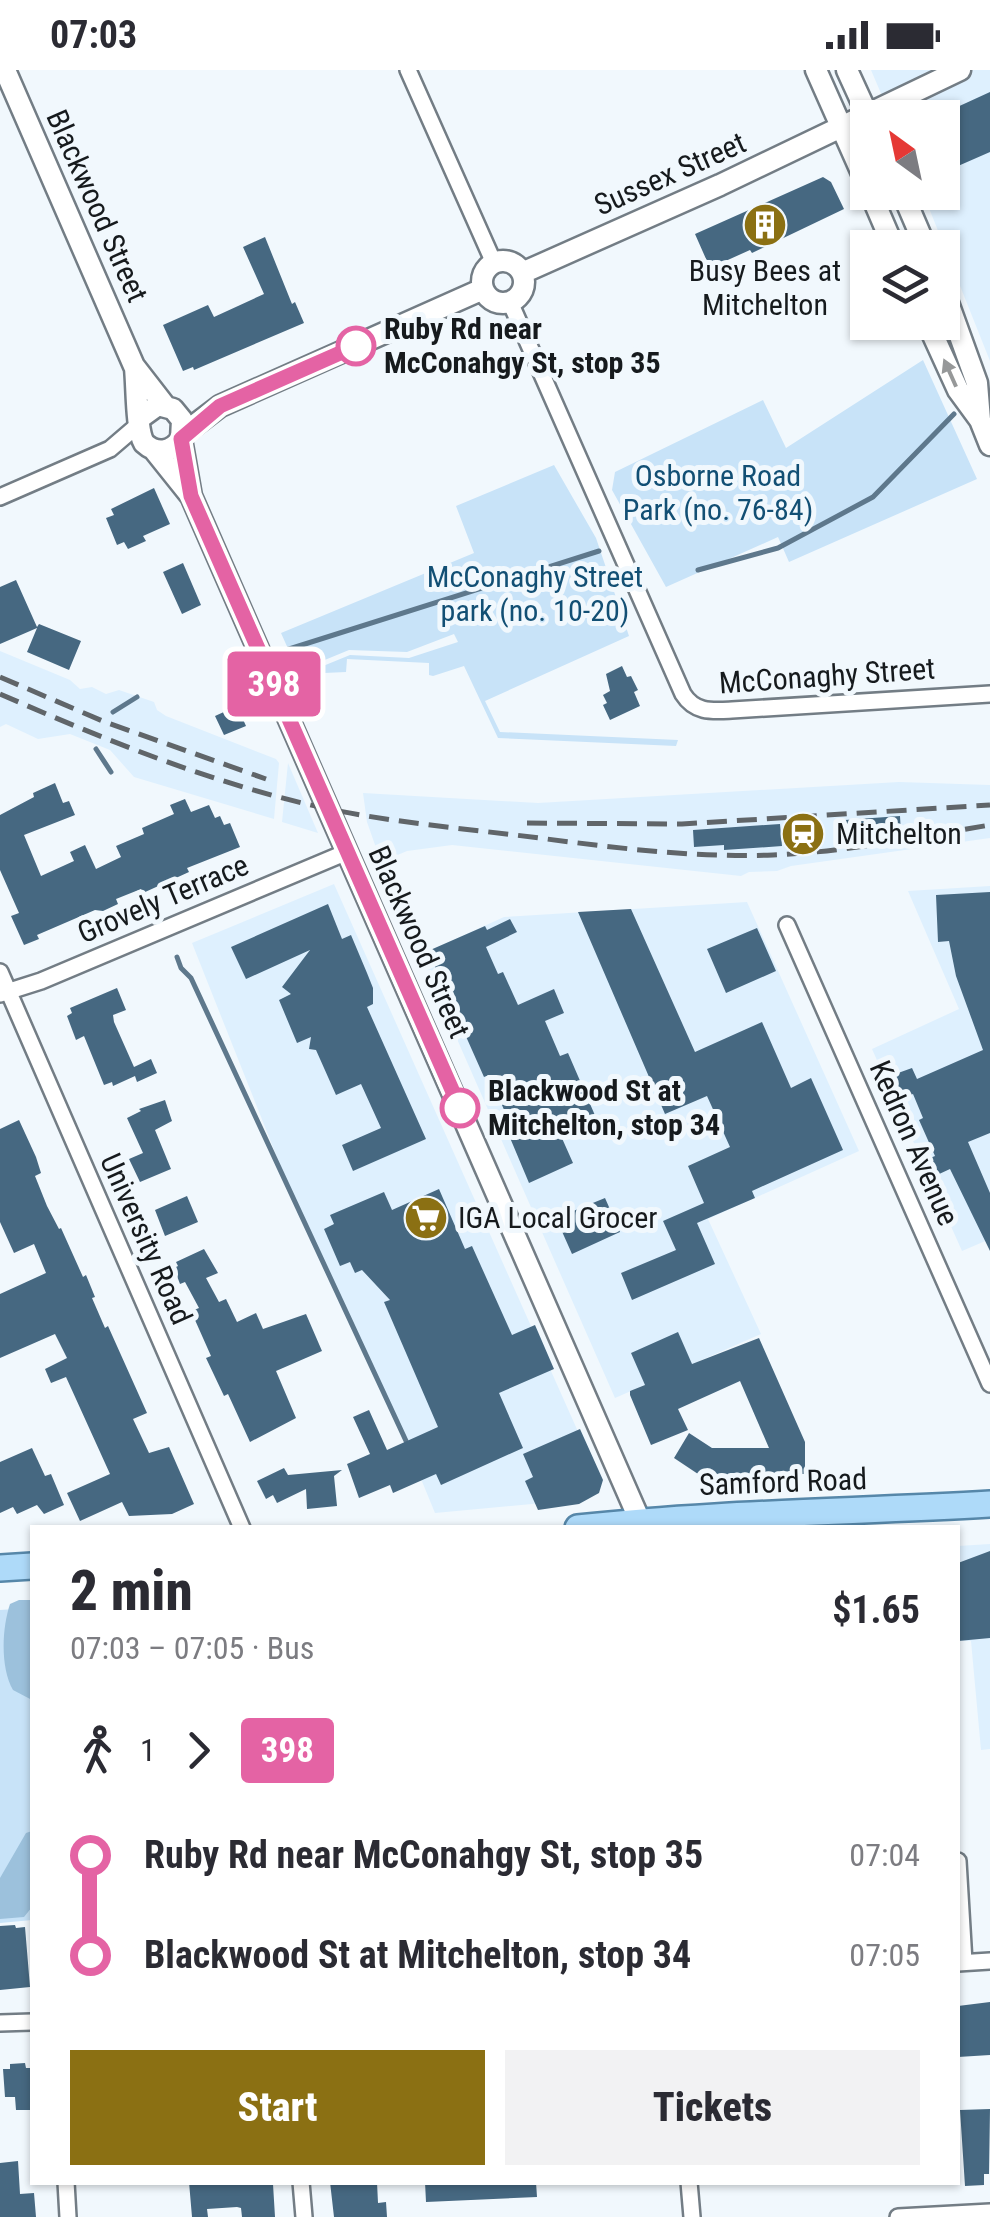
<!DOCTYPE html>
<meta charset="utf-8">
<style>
body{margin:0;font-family:"Roboto Condensed",sans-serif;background:#f2f2f3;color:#2b2b33;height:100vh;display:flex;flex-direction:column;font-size:38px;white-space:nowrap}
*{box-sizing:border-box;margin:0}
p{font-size:32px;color:#7c7c81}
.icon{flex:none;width:55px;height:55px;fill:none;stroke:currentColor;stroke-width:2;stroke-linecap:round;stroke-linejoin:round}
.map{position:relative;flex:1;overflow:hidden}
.details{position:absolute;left:30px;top:1455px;width:930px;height:660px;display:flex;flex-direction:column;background:#fff;border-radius:0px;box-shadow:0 2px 8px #0004}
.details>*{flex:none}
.badge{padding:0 20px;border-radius:8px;font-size:35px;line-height:65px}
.needle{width:65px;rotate:327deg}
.controls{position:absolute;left:850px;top:30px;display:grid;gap:20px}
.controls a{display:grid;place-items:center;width:110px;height:110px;border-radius:0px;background:#fff;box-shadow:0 2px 8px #0004;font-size:50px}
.map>.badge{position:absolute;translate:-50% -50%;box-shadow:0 0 0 5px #fff}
.legs{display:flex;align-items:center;gap:15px;height:110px;padding:0 40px;font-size:32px}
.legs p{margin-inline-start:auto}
.summary{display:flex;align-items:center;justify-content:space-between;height:170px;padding:0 40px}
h1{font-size:55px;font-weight:800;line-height:75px}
.cta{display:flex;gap:20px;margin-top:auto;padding:20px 40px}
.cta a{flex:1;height:115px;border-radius:0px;background:#8b7013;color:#fff;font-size:40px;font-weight:800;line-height:115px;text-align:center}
.cta a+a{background:#f2f2f3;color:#2b2b33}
ul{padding:0 40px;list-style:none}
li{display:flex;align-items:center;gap:35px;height:100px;font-size:38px}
li i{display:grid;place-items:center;width:15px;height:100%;margin:0 12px;background:currentColor}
li i::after{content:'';width:25px;height:25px;margin:-12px;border:8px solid;border-radius:50%;background:#fff}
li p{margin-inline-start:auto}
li:first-child i{background:linear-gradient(#0000 50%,currentColor 0)}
li:last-child i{background:linear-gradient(currentColor 50%,#0000 0)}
.status{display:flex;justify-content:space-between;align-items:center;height:70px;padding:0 50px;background:#fff;direction:ltr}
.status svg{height:28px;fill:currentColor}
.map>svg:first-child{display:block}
.built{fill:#def0fe}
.green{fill:#c8e3f8}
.forest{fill:#9cc1dc}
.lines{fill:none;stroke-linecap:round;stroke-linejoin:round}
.stream{stroke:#5e788c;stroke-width:5}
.building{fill:#466881}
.minor-casing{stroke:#737d85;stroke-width:20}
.tertiary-casing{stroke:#737d85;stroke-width:25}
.primary-casing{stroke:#5687a9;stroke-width:30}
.minor{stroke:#fff;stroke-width:15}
.tertiary{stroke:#fff;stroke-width:20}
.primary{stroke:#aedaf9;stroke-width:25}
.rail{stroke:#606569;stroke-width:5;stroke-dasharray:20 10;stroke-linecap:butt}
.oneway{fill:#969899}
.line-1-casing{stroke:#fff;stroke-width:22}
.line-1{stroke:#e463a4;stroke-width:15}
.stop-1-dot{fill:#fff;stroke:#e463a4;stroke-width:5}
.labels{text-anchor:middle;stroke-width:10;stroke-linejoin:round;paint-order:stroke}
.street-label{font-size:30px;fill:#161a1d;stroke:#f1f8fd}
.poi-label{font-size:30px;fill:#161a1d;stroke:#f1f8fd;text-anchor:start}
.stop-label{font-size:30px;font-weight:bold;fill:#161a1d;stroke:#f1f8fd;text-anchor:start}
.park-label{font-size:30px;fill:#124f74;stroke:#f1f8fd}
</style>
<div class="status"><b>07:03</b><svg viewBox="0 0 49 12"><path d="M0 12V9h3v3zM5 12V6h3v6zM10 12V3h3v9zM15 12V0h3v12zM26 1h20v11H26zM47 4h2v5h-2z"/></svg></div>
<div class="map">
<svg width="990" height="2147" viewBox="0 0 990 2147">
<rect width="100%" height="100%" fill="#f1f8fd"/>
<path class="built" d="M871 0H990V291L923 123 942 122V48L891 47Z
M0 581 70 610 80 619 92 617 106 624 119 620 154 632 157 640 166 646 276 689 279 693 274 749 134 707 110 680 70 664 38 669 6 654 0 657Z
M288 693 318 763 282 752Z
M899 712 990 715V768L791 796 777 801 749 802 741 806 452 775 407 781 381 792 367 752 363 723 538 733Z
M334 814 600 1411 575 1430 435 1443 405 1370 292 1125 192 873Z
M990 816V1169L962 1181 872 979 959 939 908 821Z
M747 832 859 1081 708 1149 761 1264 615 1328 420 885 504 847Z
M990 1474V1679L981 1680 971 1571H958V1476Z"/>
<path class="green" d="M923 290 977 409 789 492 778 467 666 517 612 420 615 402 763 330 786 378Z
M554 395 596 468 629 566 485 631 500 662 678 670 676 676 498 668 464 596 433 606 429 605V593L347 589 346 602 324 603 309 609 312 618 304 621 300 614 301 605 350 585 409 588 458 572 454 564 407 582 349 580 298 601 281 563 474 483 456 436Z
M32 1538V1850L0 1853V1540Z"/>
<path class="forest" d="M19 1530H32V1630L13 1620C0 1597 2 1558 10 1534Z
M32 1761V1837L24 1847 0 1849V1808L26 1763Z"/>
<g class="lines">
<path class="stream" d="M698 500 778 478 873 427 954 344
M286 580 599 481
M113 642 137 627
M96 679 111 702
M177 887 181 898 191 908 407 1373"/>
</g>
<path class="building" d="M990 22V82L942 103V44Z
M823 107 831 112 844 139 752 183 750 180 710 198 695 164Z
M265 167 292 234 295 232 304 253 194 300 193 297 183 301 163 255 208 235 214 247 264 224 243 177Z
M154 418 170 454 143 466 146 471 128 479 124 472 117 475 106 448 114 445 111 439Z
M183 493 201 535 182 544 163 502Z
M16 510 37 557 39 554 81 571 69 600 27 582 37 558 0 574V517Z
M622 596 627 607 631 606 638 620 634 622 640 636 610 650 603 635 607 633 603 625 610 621 606 604Z
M237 636 246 656 224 665 215 646Z
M55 713 63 733 69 731 75 745 24 765 41 806 74 791 70 782 85 775 96 799 121 787 116 776 144 764 142 758 174 744 170 735 185 729 191 742 209 735 215 748 220 746 224 755 230 753 240 777 187 798 189 802 143 823 141 819 116 829 118 834 103 841 95 840 37 865 39 869 24 875 11 846 19 843 0 800V745L34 727 33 723Z
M900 746 901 764 846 767 845 750Z
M780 754 782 776 724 780V775L694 777 693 760Z
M990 822V1063L968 1072 990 1123V1181L950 1099 937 1105 930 1088 935 1086 919 1050 923 1048 913 1024 898 1030 887 1007 912 998 917 1009 983 980 956 906 949 871 938 872 936 825Z
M328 834 342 869 351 865 367 903 373 918V934L367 937 426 1069 353 1101 342 1075 381 1058 361 1014 336 1025 316 980 309 979 311 967 297 973 279 930 291 924 282 917 310 880 246 909 231 877Z
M631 839 695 982 762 952 791 1018 811 1008 843 1080 752 1121 755 1128 697 1153 715 1194 632 1230 621 1203 676 1180 663 1151 704 1133 688 1096 730 1077 707 1026 665 1044 578 842Z
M510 849 517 862 486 877 498 904 503 902 518 935 554 919 564 943 545 951 560 986 568 983 597 1050 561 1066 573 1093 529 1113 503 1051 508 1049 489 1005 484 1007 428 881 485 856 487 860Z
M757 858 776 901 726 923 707 879Z
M117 918 126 940 113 945 114 952 134 997 151 989 157 1003 137 1012 135 1006 113 1016 112 1012 104 1015 84 966 76 970 67 946 72 943 70 938Z
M165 1030 172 1051 155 1060 171 1099 140 1112 129 1089 143 1083 127 1048 141 1041 139 1039Z
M19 1050 36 1087 41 1103 35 1106 47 1136 59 1159 61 1158 83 1207 86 1205 95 1227 92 1228 105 1258 108 1256 147 1343 133 1349 149 1383 169 1377 194 1434 172 1444 129 1446 122 1432 80 1451 67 1423 110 1404 66 1307 51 1313 45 1299 67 1288 55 1264 0 1288V1224L46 1203 34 1174 14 1183 0 1152V1059Z
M439 1119 465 1179 472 1176 512 1265 535 1255 554 1299 499 1323 523 1378 441 1415 436 1404 393 1423 390 1415 359 1428 347 1394 370 1384 353 1347 369 1340 387 1380 438 1357 384 1232 390 1230 362 1200 355 1203 350 1192 340 1196 324 1159 334 1154 330 1145 384 1122 392 1140Z
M187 1126 198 1152 165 1166 155 1140Z
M605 1128 620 1162 572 1184 556 1148Z
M204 1179 218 1203 206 1208 219 1232 226 1229 237 1252 256 1243 263 1259 306 1244 322 1281 276 1301 296 1348 250 1372 228 1324 224 1326 206 1288 211 1286 195 1250 198 1248 194 1240 199 1238 185 1212 180 1214 174 1198 178 1196 176 1192Z
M678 1262 692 1294 759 1268 805 1372V1404H799V1412H710L674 1388 689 1363 712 1378H769L740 1311 678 1339 688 1360 651 1375 630 1325V1321L645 1315 631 1283Z
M580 1359 603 1410 599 1423 579 1434 538 1440 525 1411 533 1407 523 1384Z
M32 1378 45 1406 51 1404 64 1435 44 1444 37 1435 17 1444 13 1437 0 1443V1392Z
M284 1398 288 1405 342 1400 334 1406 337 1436 307 1439 306 1419 277 1433 273 1425 266 1429 257 1411Z
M990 1481V1568L958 1571V1493Z
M15 1855 16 1858 25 1857 30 1917 0 1920V1856Z
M990 1932V1985L958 1987V1936Z
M25 1993 26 1998H30L32 2040H16L15 2027H5L3 1999H10V1994Z
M990 2039 989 2104H984V2115L965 2116 960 2040Z
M18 2091 20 2124 34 2123 36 2147H0V2093Z
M189 2112 273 2114 275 2147H242L241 2138 237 2137 207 2139 208 2147H192Z
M330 2112H377L378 2133 386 2132 387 2147H334Z
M425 2112H536L537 2127 426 2132Z"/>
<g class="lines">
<g class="minor-casing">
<path id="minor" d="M408 0 494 193
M510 232 683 624C695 643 712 641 732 640L990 624
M0 427 110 379 138 355
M787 855 990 1314
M0 902 242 1458
M0 924 41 911 347 782
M958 1791 964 1892
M958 1893 990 1891
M0 1953 32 1952
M66 2112 68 2147
M301 2112 304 2147
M689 2112 692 2147
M898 2147 990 2142"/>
</g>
<g class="tertiary-casing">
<path id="tertiary" d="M5 0 134 296 165 336
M816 0 868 117
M847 0 869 48
M870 122 894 178
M902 122 926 178
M482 212a21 21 0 1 1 42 0a21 21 0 1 1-42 0Z
M522 203 720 115 960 0
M942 216 977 313 980 350
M927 252 958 320 980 350 990 375
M135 298C137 317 136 360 144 373 157 385 171 382 181 369L182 350 173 339 158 335 140 348
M183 364 220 336 483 219
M181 369 191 426 640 1451
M154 380 190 425"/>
</g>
<g class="primary-casing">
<path id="primary" d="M578 1458C715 1443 853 1442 990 1434
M0 1498 32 1496"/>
</g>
<use href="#minor" class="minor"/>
<use href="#tertiary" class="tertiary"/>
<use href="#primary" class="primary"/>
<path class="rail" d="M0 607 105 652 266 709
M0 624C106 670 215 715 329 739 397 753 469 759 539 768 617 778 694 788 773 785 846 782 918 767 990 755
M527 753 682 754 990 735"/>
</g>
<defs><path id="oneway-solid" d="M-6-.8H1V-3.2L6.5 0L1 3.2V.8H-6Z" transform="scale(2.5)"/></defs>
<use class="oneway" href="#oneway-solid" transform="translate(950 303) rotate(-114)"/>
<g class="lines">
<g class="line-1-casing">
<path id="line-1" d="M356 276 220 336 181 369 191 426 460 1038"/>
</g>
<use href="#line-1" class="line-1"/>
</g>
<defs>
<g id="building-disc" transform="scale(2.25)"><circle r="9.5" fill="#8b7013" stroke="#f1f8fd"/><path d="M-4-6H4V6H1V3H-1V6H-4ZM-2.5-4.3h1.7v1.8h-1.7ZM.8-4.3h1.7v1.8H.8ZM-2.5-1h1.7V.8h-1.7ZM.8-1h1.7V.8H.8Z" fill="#fff"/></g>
<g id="station-disc" transform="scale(2.25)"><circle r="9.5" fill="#8b7013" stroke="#f1f8fd"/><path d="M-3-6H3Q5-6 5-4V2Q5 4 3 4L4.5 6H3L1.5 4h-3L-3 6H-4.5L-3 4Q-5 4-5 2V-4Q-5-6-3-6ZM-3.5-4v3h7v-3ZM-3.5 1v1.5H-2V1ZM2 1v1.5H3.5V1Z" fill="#fff"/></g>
<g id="supermarket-disc" transform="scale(2.25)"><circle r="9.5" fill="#8b7013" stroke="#f1f8fd"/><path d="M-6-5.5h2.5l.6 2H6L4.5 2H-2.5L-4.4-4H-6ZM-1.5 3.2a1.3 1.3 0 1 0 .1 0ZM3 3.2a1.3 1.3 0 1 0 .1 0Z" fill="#fff"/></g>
</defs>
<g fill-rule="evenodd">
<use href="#building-disc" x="765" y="155"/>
<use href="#station-disc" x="803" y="764"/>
<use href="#supermarket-disc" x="426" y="1148"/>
</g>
<g class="stop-1-dot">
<circle cx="356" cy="276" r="18"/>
<circle cx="460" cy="1038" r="18"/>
</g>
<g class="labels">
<g class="street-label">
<text transform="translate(670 104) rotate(-24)" y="10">Sussex Street</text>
<text transform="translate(97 136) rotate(66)" y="10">Blackwood Street</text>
<text transform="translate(827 606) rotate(-4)" y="10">McConaghy Street</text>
<text transform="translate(163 829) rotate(-23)" y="10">Grovely Terrace</text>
<text transform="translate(419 872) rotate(66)" y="10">Blackwood Street</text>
<text transform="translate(914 1073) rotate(66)" y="10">Kedron Avenue</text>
<text transform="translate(146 1169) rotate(66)" y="10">University Road</text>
<text transform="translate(783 1412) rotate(-2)" y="10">Samford Road</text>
</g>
<g class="poi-label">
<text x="765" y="211" text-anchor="middle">Busy Bees at<tspan x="765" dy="34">Mitchelton</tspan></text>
<text x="836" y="774">Mitchelton</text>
<text x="458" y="1158">IGA Local Grocer</text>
</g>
<g class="stop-label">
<text x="384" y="269">Ruby Rd near<tspan x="384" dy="34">McConahgy St, stop 35</tspan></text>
<text x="488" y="1031">Blackwood St at<tspan x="488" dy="34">Mitchelton, stop 34</tspan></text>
</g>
<g class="park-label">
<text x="718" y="416">Osborne Road<tspan x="718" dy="34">Park (no. 76-84)</tspan></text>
<text x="535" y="517">McConaghy Street<tspan x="535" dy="34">park (no. 10-20)</tspan></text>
</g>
</g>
</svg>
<div class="controls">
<a><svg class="needle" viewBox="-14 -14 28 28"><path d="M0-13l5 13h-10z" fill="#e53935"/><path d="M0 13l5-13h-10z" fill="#7c7c81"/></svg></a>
<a><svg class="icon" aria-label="layers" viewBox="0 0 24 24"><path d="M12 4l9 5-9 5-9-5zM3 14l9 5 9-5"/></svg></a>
</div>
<b class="badge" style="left:274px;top:614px;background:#e463a4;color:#fff">398</b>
<section class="details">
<div class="summary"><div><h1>2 min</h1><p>07:03 – 07:05 · Bus</p></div><b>$1.65</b></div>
<div class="legs"><svg class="icon" aria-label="walk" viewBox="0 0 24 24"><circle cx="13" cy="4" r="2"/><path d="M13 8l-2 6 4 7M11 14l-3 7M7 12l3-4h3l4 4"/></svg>1<svg class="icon" aria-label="forward" viewBox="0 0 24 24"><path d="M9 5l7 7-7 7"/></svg><b class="badge" style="background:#e463a4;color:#fff">398</b></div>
<ul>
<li><i style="color:#e463a4"></i><b>Ruby Rd near McConahgy St, stop 35</b><p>07:04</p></li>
<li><i style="color:#e463a4"></i><b>Blackwood St at Mitchelton, stop 34</b><p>07:05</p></li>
</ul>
<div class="cta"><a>Start</a><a>Tickets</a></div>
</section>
</div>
